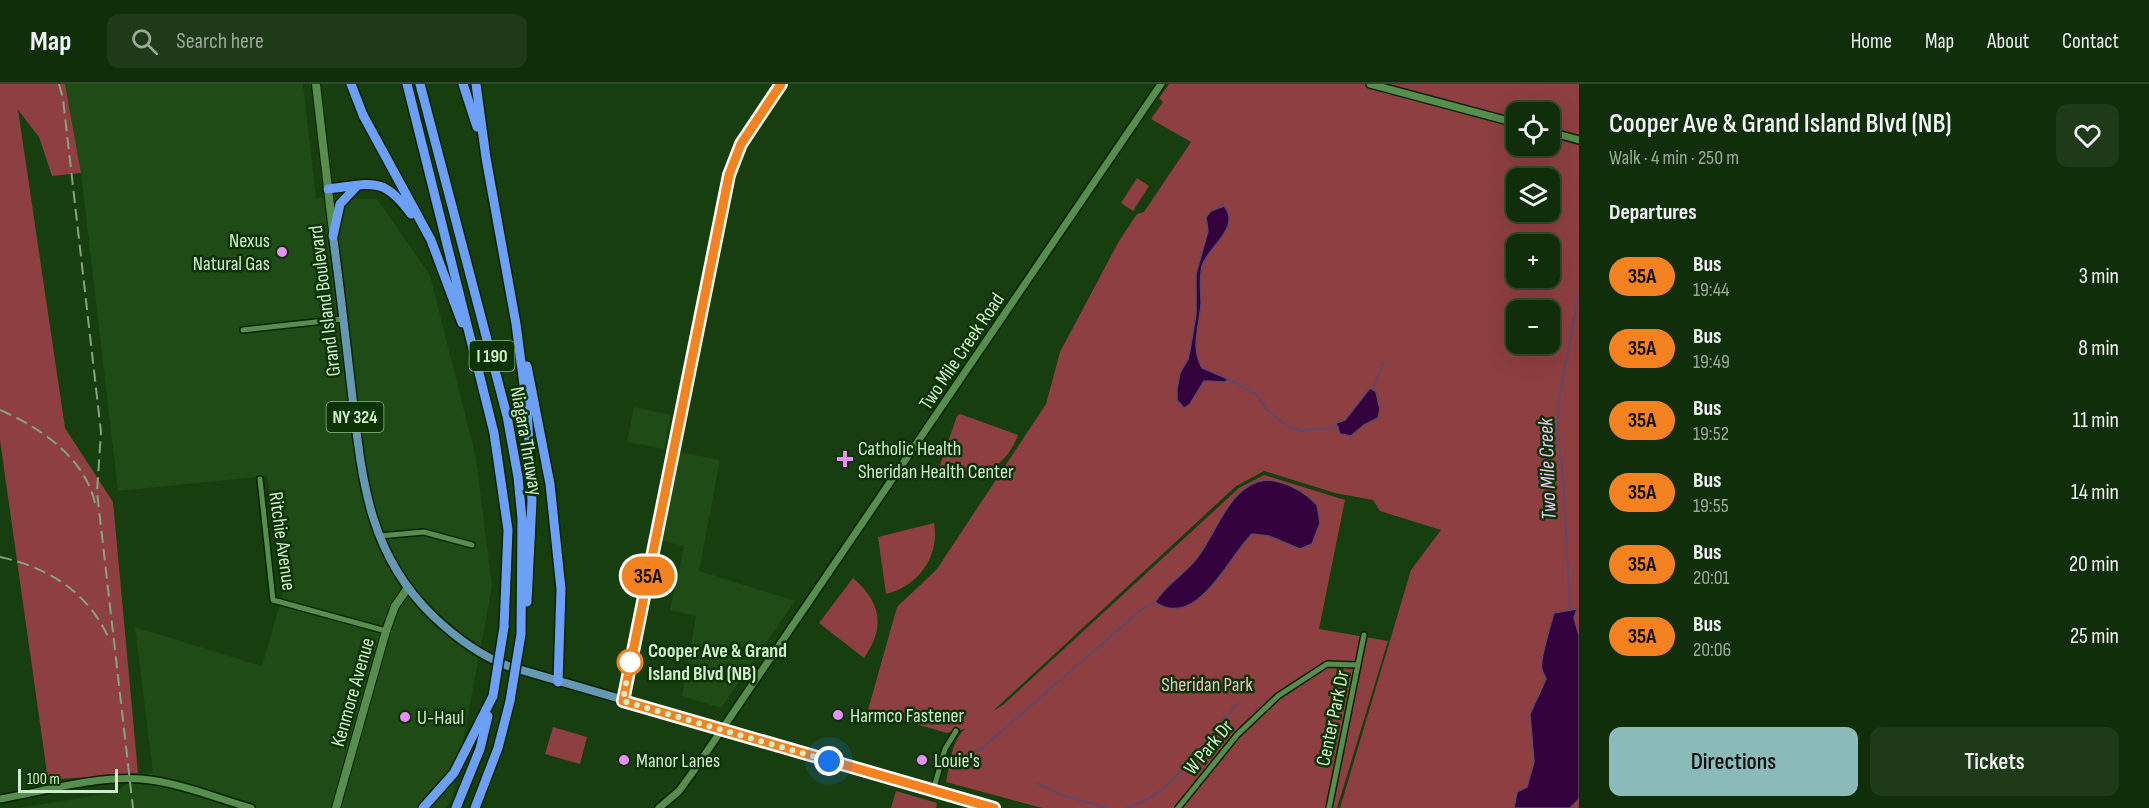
<!DOCTYPE html>
<meta charset="utf-8">
<style>
body{margin:0;font-family:"Sofia Sans Condensed",sans-serif;background:#1e3a18;color:#f1f3f6;height:100vh;display:flex;flex-direction:column;font-size:22px;white-space:nowrap}
*{box-sizing:border-box;margin:0}
p{font-size:20px;color:#9ca89c}
.icon{flex:none;width:33px;height:33px;fill:none;stroke:currentColor;stroke-width:2;stroke-linecap:round;stroke-linejoin:round}
.map{position:relative;flex:1;overflow:hidden}
.panel{display:flex;flex-direction:column;background:#112e0a;width:570px}
.panel>*{flex:none}
.badge{padding:0 12px;border-radius:20px;font-size:21px;line-height:39px}
.fabs{position:absolute;left:1506px;top:18px;display:grid;gap:12px}
.fabs a{display:grid;place-items:center;width:54px;height:54px;border-radius:12px;background:#112e0a;box-shadow:0 6px 24px #0002,0 0 0 2px #304a2b;font-size:30px}
.scale{position:absolute;left:18px;bottom:15px;width:100px;box-sizing:border-box;padding-left:6px;border:3px solid #d1eecc;border-top:0;font-size:16px;line-height:21px;white-space:nowrap;color:#d1eecc;-webkit-text-stroke:4px #0b3303;paint-order:stroke}
.you{position:absolute;width:30px;height:30px;margin:-15px;border:4px solid #fff;border-radius:50%;background:#1a73e8;box-shadow:0 0 0 9px #1a73e833}
.map>.badge{position:absolute;translate:-50% -50%;box-shadow:0 0 0 3px #fff}
h2{padding:0 30px;font-size:22px;line-height:54px}
.round{display:grid;place-items:center;flex:none;width:63px;height:63px;border-radius:12px;background:#1e3a18}
.headline{display:flex;align-items:center;justify-content:space-between;height:102px;padding:0 30px}
h1{font-size:28px;font-weight:600;line-height:45px}
.button{display:flex;gap:12px;margin-top:auto;padding:12px 30px}
.button a{flex:1;height:69px;border-radius:12px;background:#8bbbb9;color:#111;font-size:24px;font-weight:600;line-height:69px;text-align:center}
.button a+a{background:#1e3a18;color:#f1f3f6}
ul{padding:0;list-style:none}
li{display:flex;align-items:center;gap:18px;height:72px;padding:0 30px}
li div{flex:1}
li b{display:block;font-size:22px}
li em{font-style:normal}
li .badge{min-width:66px;font-weight:700;text-align:center}
header{display:flex;align-items:center;gap:36px;box-sizing:border-box;height:84px;padding:0 30px;background:#112e0a;border-bottom:2px solid #304a2b}
header strong{font-size:28px}
nav{display:flex;gap:33px;margin-inline-start:auto;font-size:21px}
.search{width:420px;height:54px;background:#1e3a18;display:flex;align-items:center;gap:15px;box-sizing:border-box;padding:0 21px;border-radius:12px;color:#9ca89c;font-size:22px}
main{display:flex;flex:1;min-height:0}
.map>svg:first-child{display:block}
.built{fill:#1f4b16}
.green{fill:#8e3f41;fill-rule:evenodd}
.water{fill:#33023c;stroke:#624967;stroke-width:1.5}
.lines{fill:none;stroke-linecap:round;stroke-linejoin:round}
.stream{stroke:#624967;stroke-width:2}
.minor-casing{stroke:#072203;stroke-width:8}
.tertiary-casing{stroke:#072203;stroke-width:10}
.secondary-casing{stroke:#072203;stroke-width:10}
.primary-casing{stroke:#072203;stroke-width:11}
.motorway-casing{stroke:#072203;stroke-width:12}
.minor{stroke:#578d4d;stroke-width:5}
.tertiary{stroke:#578d4d;stroke-width:7}
.secondary{stroke:#578d4d;stroke-width:8}
.primary{stroke:#6498b3;stroke-width:8}
.motorway{stroke:#6ca0f7;stroke-width:9}
.rail{stroke:#84a57d;stroke-width:2;stroke-dasharray:12 6;stroke-linecap:butt}
.motorway-bridge-casing{stroke:#072203;stroke-width:12;stroke-linecap:butt}
.motorway-bridge{stroke:#6ca0f7;stroke-width:9}
.line-casing{stroke:#fff;stroke-width:14}
.line{stroke:#f58220;stroke-width:9}
.walk{stroke:#d1eecc;stroke-width:6;stroke-dasharray:0 10.8}
.poi-dot{fill:#ea8dfd;stroke:#0b3303;stroke-width:2}
.stop-dot{fill:#fff;stroke:#f58220;stroke-width:3}
.labels{text-anchor:middle;stroke-width:5;stroke-linejoin:round;paint-order:stroke}
.shield{fill:#0b3303;stroke:#96b690;stroke-width:1.5}
.shield-label{font-size:18px;font-weight:bold;fill:#d1eecc}
.poi-label{font-size:20px;fill:#d1eecc;stroke:#0b3303;text-anchor:start}
.street-label{font-size:20px;fill:#d1eecc;stroke:#0b3303}
.stop-label{font-size:20px;font-weight:bold;fill:#d1eecc;stroke:#0b3303;text-anchor:start}
.park-label{font-size:20px;fill:#f1c1bf;stroke:#0b3303}
.water-label{font-size:21px;font-style:italic;fill:#edc3f6;stroke:#0b3303}
</style>
<header>
<strong>Map</strong>
<div class="search"><svg class="icon" aria-label="search" viewBox="0 0 24 24"><circle cx="10" cy="10" r="6"/><path d="M15 15l6 6"/></svg>Search here</div>
<nav><a>Home</a><a>Map</a><a>About</a><a>Contact</a></nav>
</header>
<main>
<div class="map">
<svg width="1579" height="724" viewBox="0 0 1579 724">
<rect width="100%" height="100%" fill="#173e0e"/>
<path class="built" d="M65 0H303L316 114 377 115 430 191 476 374 492 503 453 711 446 724H19L117 708 138 689H153L135 543 262 582 283 509 267 392 118 407 81 89Z
M634 323 671 331 664 365 627 358Z
M679 368 720 376 699 487 795 517 721 624 682 612 696 532 670 526 684 462 661 456Z"/>
<path class="green" d="M0 0H65L81 89 52 92 39 53 18 26 65 344 113 418 138 689 48 696 0 356Z
M1169 0H1579V724H1340L1411 486 1441 446 1380 427 1373 416 1335 409 1264 387 1236 402 993 627 1003 621 1239 404 1264 391 1345 416 1319 545 1388 557 1337 724H1042L946 698C950 680 951 657 965 645L947 649 868 626 897 523 937 485 1046 320 1060 268 1119 157 1137 130 1144 128 1191 58 1151 35 1163 18 1159 14ZM1516 28H1550V62H1516ZM1516 94H1550V128H1516ZM1516 160H1550V194H1516ZM1516 226H1550V260H1516Z
M1137 94 1149 102 1133 127 1121 119Z
M960 330 1018 351C1005 387 972 400 937 390L957 332Z
M934 439C940 473 918 502 886 510L878 453Z
M853 494C882 519 885 544 864 574L819 539Z
M553 643 587 653 580 680 545 670Z
M896 707 937 719 936 724H891Z"/>
<path class="water" d="M1224 122C1242 143 1208 163 1202 182 1199 195 1201 206 1201 219 1200 241 1190 263 1202 284L1228 295 1225 298 1204 297 1190 320 1184 324 1177 316V305L1180 289 1188 275 1190 266 1196 230V190L1208 147 1206 133 1211 127Z
M1370 304 1376 308 1380 325 1378 334 1364 341 1351 352 1340 350 1336 339 1345 336Z
M1266 396C1285 397 1304 407 1317 421L1320 439 1312 460 1300 465 1269 452 1252 450C1229 472 1197 547 1155 518 1166 500 1184 491 1197 474 1217 449 1229 400 1266 396Z
M1577 525 1574 534 1579 551V715L1570 724H1514L1517 708 1527 703 1534 678 1530 630 1546 595C1545 592 1543 589 1542 586 1539 579 1551 539 1554 529Z"/>
<g class="lines">
<path class="stream" d="M1228 295 1257 311 1267 326 1287 342 1301 347 1338 343
M1373 305 1383 279
M1570 526 1563 392 1557 347 1560 309 1579 208
M974 667 981 665 1141 526 1155 518
M1036 699 1062 711 1108 724
M1126 724C1172 713 1208 652 1239 618"/>
<g class="minor-casing">
<path id="minor" d="M243 246 343 235
M260 395 273 516 386 547
M379 452 424 448 472 461
M623 617 729 91 741 60 781 0
M933 707 945 665 956 647
M1178 724 1237 651 1278 612 1327 580 1358 581
M1329 724 1364 551"/>
</g>
<g class="tertiary-casing">
<path id="tertiary" d="M1370 0 1516 39
M1550 48 1579 56
M0 715C45 707 95 692 141 695 178 698 216 714 251 724
M659 724 679 707 695 685 1161 0"/>
</g>
<g class="secondary-casing">
<path id="secondary" d="M316 0 333 148
M336 724 386 547 395 522 407 505"/>
</g>
<g class="primary-casing">
<path id="primary" d="M333 152C340 205 346 257 352 310 362 395 368 469 433 532 455 553 479 571 508 582L994 724"/>
</g>
<g class="motorway-casing">
<path id="motorway" d="M351 0 363 31 431 156 462 239
M407 0 494 349 508 446 504 543
M420 0 507 332 518 393 522 435 521 550
M463 0 477 43
M476 0 486 74 516 240 527 324 532 417 527 518
M328 105C371 100 383 91 411 130
M333 152 340 120 357 102
M527 282 550 400 561 505 558 598
M423 724 454 689 493 612
M456 724 480 665 488 632
M475 724 498 664 510 617"/>
</g>
<use href="#minor" class="minor"/>
<use href="#tertiary" class="tertiary"/>
<use href="#secondary" class="secondary"/>
<use href="#primary" class="primary"/>
<use href="#motorway" class="motorway"/>
<path class="rail" d="M59 0 63 15 101 348 97 408 133 724
M0 326C41 344 84 373 95 419
M0 473C50 484 89 509 110 557"/>
<g class="motorway-bridge-casing">
<path id="motorway-bridge" d="M493 612 504 543
M510 617 521 550"/>
</g>
<use href="#motorway-bridge" class="motorway-bridge"/>
</g>
<g class="lines">
<g class="line-casing">
<path id="line" d="M781 0 741 60 729 91 623 617 994 724"/>
</g>
<use href="#line" class="line"/>
<path class="walk" d="M630 578 623 617 829 677"/>
</g>
<g class="poi-dot">
<circle cx="282" cy="168" r="6"/>
<path d="M842 366h6v6h6v6h-6v6h-6v-6h-6v-6h6z"/>
<circle cx="838" cy="631" r="6"/>
<circle cx="405" cy="633" r="6"/>
<circle cx="624" cy="676" r="6"/>
<circle cx="922" cy="676" r="6"/>
</g>
<circle class="stop-dot" cx="630" cy="578" r="12"/>
<g class="labels">
<g class="shield">
<rect x="469.5" y="257" width="45" height="30" rx="4.5"/>
<rect x="326.5" y="318" width="57" height="30" rx="4.5"/>
</g>
<g class="shield-label">
<text x="492" y="278">I 190</text>
<text x="355" y="339">NY 324</text>
</g>
<g class="poi-label">
<text x="270" y="163" text-anchor="end">Nexus<tspan x="270" dy="23">Natural Gas</tspan></text>
<text x="858" y="371">Catholic Health<tspan x="858" dy="23">Sheridan Health Center</tspan></text>
<text x="850" y="638">Harmco Fastener</text>
<text x="417" y="640">U-Haul</text>
<text x="636" y="683">Manor Lanes</text>
<text x="934" y="683">Louie's</text>
</g>
<g class="street-label">
<text transform="translate(324 217) rotate(-97)" y="7">Grand Island Boulevard</text>
<text transform="translate(961 267) rotate(-56)" y="7">Two Mile Creek Road</text>
<text transform="translate(527 357) rotate(80)" y="7">Niagara Thruway</text>
<text transform="translate(283 457) rotate(82)" y="7">Ritchie Avenue</text>
<text transform="translate(352 608) rotate(-74)" y="7">Kenmore Avenue</text>
<text transform="translate(1332 634) rotate(-78)" y="7">Center Park Dr</text>
<text transform="translate(1208 663) rotate(-50)" y="7">W Park Dr</text>
</g>
<g class="stop-label">
<text x="648" y="573">Cooper Ave &amp; Grand<tspan x="648" dy="23">Island Blvd (NB)</tspan></text>
</g>
<g class="park-label">
<text x="1207" y="607">Sheridan Park</text>
</g>
<g class="water-label">
<text transform="translate(1547 385) rotate(-92)" y="7">Two Mile Creek</text>
</g>
</g>
</svg>
<div class="fabs">
<a><svg class="icon" aria-label="locate" viewBox="0 0 24 24"><circle cx="12" cy="12" r="6"/><path d="M12 2v4M12 18v4M2 12h4M18 12h4"/></svg></a>
<a><svg class="icon" aria-label="layers" viewBox="0 0 24 24"><path d="M12 4l9 5-9 5-9-5zM3 14l9 5 9-5"/></svg></a>
<a>+</a>
<a>−</a>
</div>
<div class="scale">100 m</div>
<div class="you" style="left:829px;top:677px"></div>
<b class="badge" style="left:648px;top:492px;background:#f58220;color:#111">35A</b>
</div>
<section class="panel">
<div class="headline"><div><h1>Cooper Ave &amp; Grand Island Blvd (NB)</h1><p>Walk · 4 min · 250 m</p></div><a class="round"><svg class="icon" aria-label="heart" viewBox="0 0 24 24"><path d="M12 20l-8-8c-3-5 5-10 8-4 3-6 11-1 8 4z"/></svg></a></div>
<h2>Departures</h2>
<ul>
<li><span class="badge" style="background:#f58220;color:#111">35A</span><div><b>Bus</b><p>19:44</p></div><em>3 min</em></li>
<li><span class="badge" style="background:#f58220;color:#111">35A</span><div><b>Bus</b><p>19:49</p></div><em>8 min</em></li>
<li><span class="badge" style="background:#f58220;color:#111">35A</span><div><b>Bus</b><p>19:52</p></div><em>11 min</em></li>
<li><span class="badge" style="background:#f58220;color:#111">35A</span><div><b>Bus</b><p>19:55</p></div><em>14 min</em></li>
<li><span class="badge" style="background:#f58220;color:#111">35A</span><div><b>Bus</b><p>20:01</p></div><em>20 min</em></li>
<li><span class="badge" style="background:#f58220;color:#111">35A</span><div><b>Bus</b><p>20:06</p></div><em>25 min</em></li>
</ul>
<div class="button"><a>Directions</a><a>Tickets</a></div>
</section>
</main>
